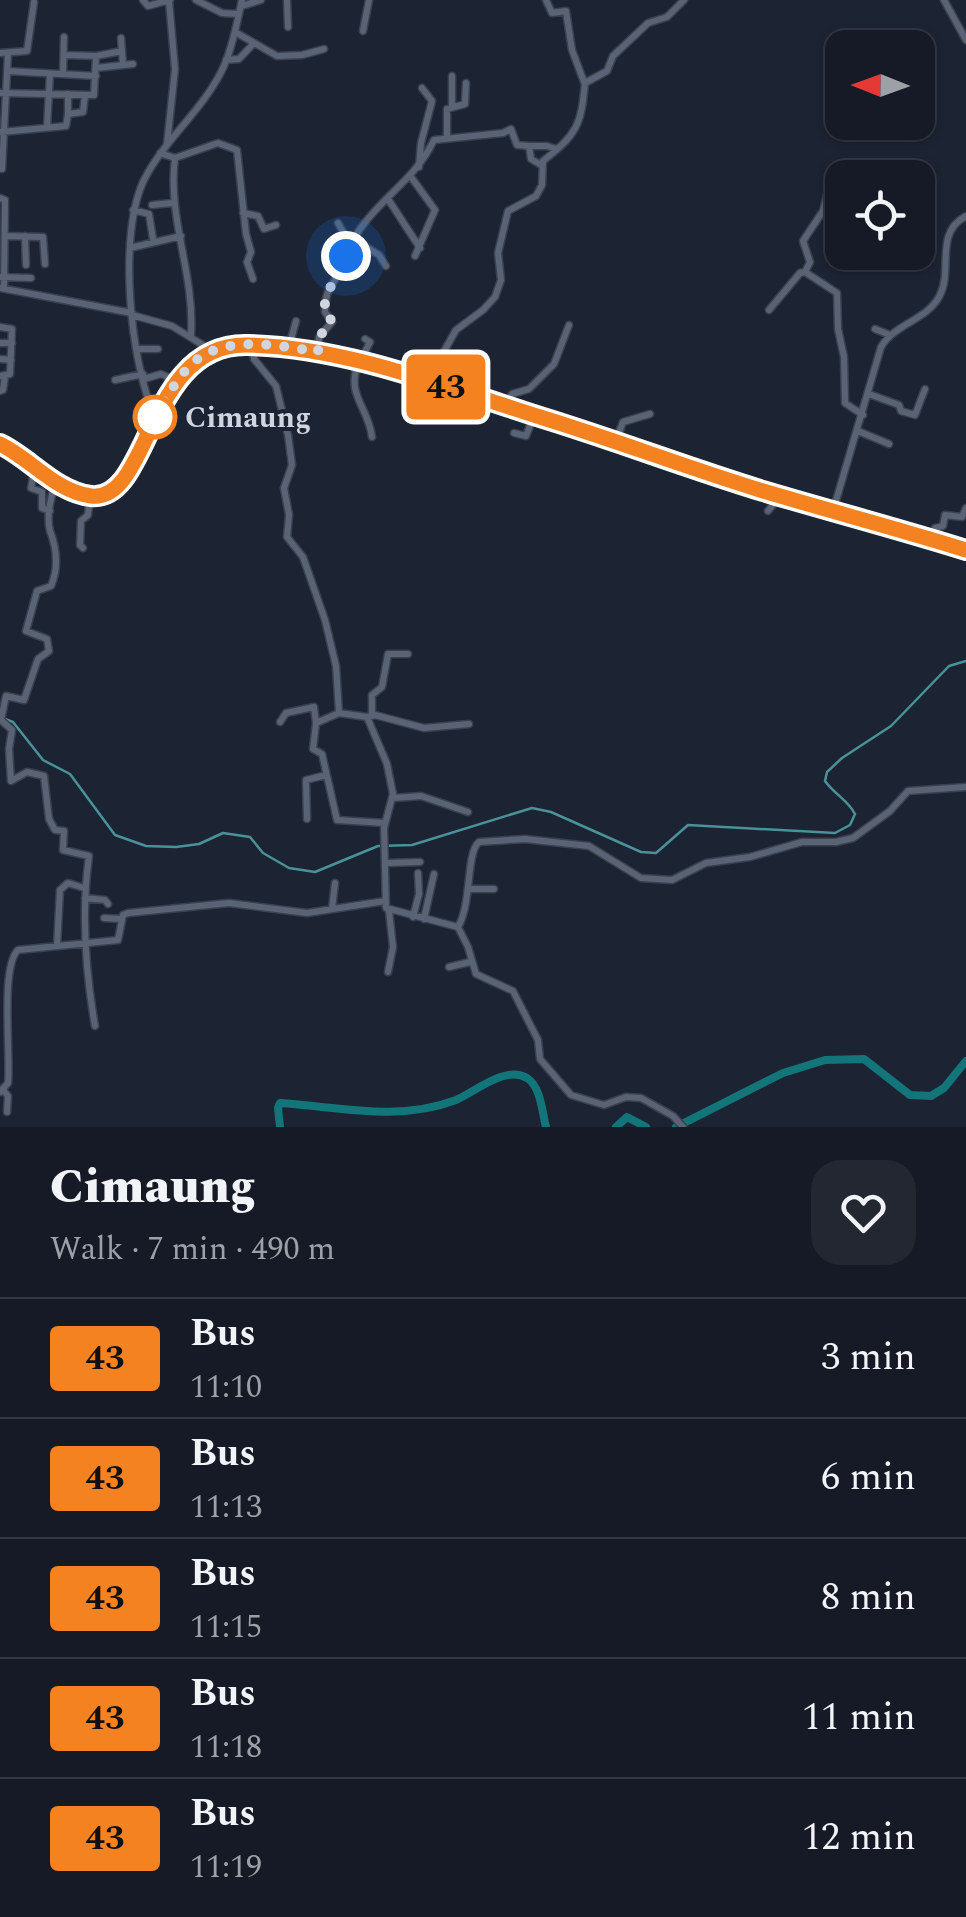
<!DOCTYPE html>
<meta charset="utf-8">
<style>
body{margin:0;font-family:Spectral,serif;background:#222732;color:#f1f3f6;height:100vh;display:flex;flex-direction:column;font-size:38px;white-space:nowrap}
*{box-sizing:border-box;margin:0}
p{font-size:32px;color:#9da1a7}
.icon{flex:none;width:55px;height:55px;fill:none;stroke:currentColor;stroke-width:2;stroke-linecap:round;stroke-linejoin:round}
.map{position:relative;height:1127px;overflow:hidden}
.details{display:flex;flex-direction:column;background:#151a26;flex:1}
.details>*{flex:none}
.badge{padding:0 20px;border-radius:8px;font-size:35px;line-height:65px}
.needle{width:65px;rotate:271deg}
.controls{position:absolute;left:825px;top:30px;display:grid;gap:20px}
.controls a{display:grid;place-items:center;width:110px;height:110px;border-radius:20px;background:#151a26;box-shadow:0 2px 8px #0004,0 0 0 2px #343843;font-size:50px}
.you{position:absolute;width:50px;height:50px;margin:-25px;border:8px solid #fff;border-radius:50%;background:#1a73e8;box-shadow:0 0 0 15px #1a73e833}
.map>.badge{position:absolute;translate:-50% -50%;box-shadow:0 0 0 5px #fff}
.round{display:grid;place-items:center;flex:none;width:105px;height:105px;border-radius:30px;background:#222732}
.summary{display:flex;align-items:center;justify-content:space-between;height:170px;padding:0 50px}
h1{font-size:48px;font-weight:800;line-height:75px}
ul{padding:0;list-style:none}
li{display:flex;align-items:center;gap:30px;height:120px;padding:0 50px;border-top:2px solid #343843}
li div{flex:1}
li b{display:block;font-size:38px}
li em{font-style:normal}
li .badge{min-width:110px;font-weight:700;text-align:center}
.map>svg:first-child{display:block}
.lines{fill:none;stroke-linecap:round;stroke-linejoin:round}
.stream{stroke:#4a9299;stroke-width:2.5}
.river{stroke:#11757a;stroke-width:8}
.minor-casing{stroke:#3b404d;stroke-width:9}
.major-casing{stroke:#3b404d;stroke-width:11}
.minor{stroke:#5a6375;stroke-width:6}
.major{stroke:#946958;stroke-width:9}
.line-casing{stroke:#fff;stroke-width:22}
.line{stroke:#f58220;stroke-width:15}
.walk{stroke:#d0d5e0;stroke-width:10;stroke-dasharray:0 18}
.stop-dot{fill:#fff;stroke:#f58220;stroke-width:5}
.labels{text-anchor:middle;stroke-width:8;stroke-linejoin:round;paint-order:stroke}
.stop-label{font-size:30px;font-weight:bold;fill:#d0d5e0;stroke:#1c2333;text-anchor:start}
</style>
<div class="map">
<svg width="966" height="1127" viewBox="0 0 966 1127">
<rect width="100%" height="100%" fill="#1c2333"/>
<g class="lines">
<path class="stream" d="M5 719 13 722 43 760 70 774 115 835 146 846 176 847 199 844 223 833 250 837 263 853 289 868 315 872 378 846 412 845 532 808 551 812 641 852 656 853 688 825 835 833 850 825 855 814C847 799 835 795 825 781L827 772 842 758 891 726 949 666 966 661"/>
<path class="river" d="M280 1127 278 1108 280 1103C340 1107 398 1122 456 1100 475 1092 505 1065 527 1078 541 1087 542 1112 546 1127
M616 1127 627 1117 646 1127
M676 1127 783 1073 825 1060 864 1059 910 1095 931 1096 944 1088 966 1061"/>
<g class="minor-casing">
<path id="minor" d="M143 0 148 6 170 0
M196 0 222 13 238 14
M287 0 288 27
M546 0 552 13 566 11 572 50 584 82
M944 0 966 40
M242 6 261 0
M363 31 369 0
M235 32 277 56 302 55 324 49
M121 38 123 65
M0 53 27 51 34 2
M96 56 122 51
M226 60 239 59 254 43
M96 68 133 64
M7 71 96 76
M63 74 64 37
M452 76V107
M0 93 94 95 96 56 64 55
M68 94V114
M47 127 50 74
M1 132 66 126 68 114 83 112 85 95
M447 137V109L465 104 466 83
M167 144 175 69 169 1
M529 146H547L556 149
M160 153 175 158 218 143 237 150 246 234 251 252 247 262 253 279
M175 158C167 218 195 274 191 335
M419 167 421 143 432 101 422 88
M2 169 8 54
M411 177 435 210 415 256
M828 191 823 211 803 241 810 262 805 272 837 293 838 329 844 357 845 403 863 415
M0 198 5 200 4 288
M388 199 420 248
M152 205 172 203
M133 210 149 214 153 239
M243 213 258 216 264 229 276 225
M338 223 350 244
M5 236 43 237 45 264
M25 236 26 265
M354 239 379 255 386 266
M130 248 181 236
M1 277 31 278
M0 288 132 313
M769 310 800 273 805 272
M132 315 172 326 211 350
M0 327 12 329 10 374 0 376
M875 329 890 335
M0 343H12
M252 345 254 359 276 386 288 435 292 465 284 488 289 515 287 537 303 557 325 620 336 666 339 713 367 717 387 764 393 794 384 828 386 908 458 927 468 947 476 974 513 991 538 1040 540 1059 571 1095 604 1105 626 1097 641 1098 673 1116 683 1127
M289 347 296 321
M137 349H158
M318 352 319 337 332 322 325 312C325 288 332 288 341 269 347 257 350 244 358 232 381 197 415 180 434 140L503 133 511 129 517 145 529 146 531 159 541 165
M0 359 11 360
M361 360 370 342 365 339
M359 361C345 396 368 405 372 437
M144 379 161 374 177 381
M425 379 434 369 456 330 483 310 495 297 501 280 498 253 508 211 536 196 542 185 543 161C577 134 581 126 585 83L607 71 613 56 648 23 667 17 684 0
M115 380 143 374
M0 391 3 390 5 376
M869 394 899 405 901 411 915 415 925 389
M435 400 439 385
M505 405 512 394 529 389 554 364 569 325
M155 417C130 362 117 232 145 178 166 138 205 108 224 66 233 46 237 22 242 0
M858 431 889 444
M514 433 526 436 534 415
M616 440 623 422 650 414
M35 467 31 488 42 492V508L50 511
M56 482C51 495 46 517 50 531 57 549 59 567 51 586L37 591 26 631 47 639 49 651 38 659 24 700 6 696 1 720 12 730 9 749 11 781 27 772 44 776 49 819 55 830 64 831 63 850 89 856C81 914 85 969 95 1026
M768 511 780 496
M833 511 881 347C895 323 928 320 940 295 953 269 934 233 966 216
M934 541 935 528 943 526 945 515 962 517 966 508
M83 548 80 545 81 521 88 515 90 496
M339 713 316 723 313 749 322 754 337 820 385 823
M372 715V695L382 687 388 654H408
M367 717 375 715 424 728 469 724
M280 722 286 713 314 707 316 723
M393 798 421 796 468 812
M307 819 306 780 326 775
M387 863 420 862
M470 889H494
M85 898 105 900 108 904
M332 909 335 883
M413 917 419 894 418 873
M104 918 122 919
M424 919 434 874
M458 927C472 904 466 852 479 842L525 839 589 846 641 878 672 880 706 863 750 857 802 842H836L853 838 890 811 908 791 966 787
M57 946 60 890 68 883 84 888
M449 967 470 962
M388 972 393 947 389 911
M4 1091 8 1096 7 1112
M0 1092 8 1083C11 1056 0 967 18 950L118 940 123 915 128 913 229 903 307 913 385 901"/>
</g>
<g class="major-casing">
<path id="major" d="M0 444C30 459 57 492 91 496 151 503 146 343 247 345 347 346 445 387 540 417 614 440 688 468 763 491 830 511 898 530 966 550"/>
</g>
<use href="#minor" class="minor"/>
<use href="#major" class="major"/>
</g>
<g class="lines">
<g class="line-casing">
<path id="line" d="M0 444C31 459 56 492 91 496 151 503 146 343 247 345 347 347 445 387 540 417 615 440 688 468 763 491 830 511 899 529 966 550"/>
</g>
<use href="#line" class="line"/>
<path class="walk" d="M155 417C165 401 173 385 185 371 217 332 275 345 318 352L319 337 332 321 324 312C325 289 338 277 346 256"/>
</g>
<circle class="stop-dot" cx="155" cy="417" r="20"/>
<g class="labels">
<g class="stop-label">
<text x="185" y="427">Cimaung</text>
</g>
</g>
</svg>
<div class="controls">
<a><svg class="needle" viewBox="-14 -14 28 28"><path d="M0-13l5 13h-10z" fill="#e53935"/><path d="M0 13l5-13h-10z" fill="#9da1a7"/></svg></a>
<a><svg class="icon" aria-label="locate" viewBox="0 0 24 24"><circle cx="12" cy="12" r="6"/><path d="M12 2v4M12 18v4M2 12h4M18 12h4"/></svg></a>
</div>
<div class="you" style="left:346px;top:256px"></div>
<b class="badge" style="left:446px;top:387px;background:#f58220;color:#111">43</b>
</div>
<section class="details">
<div class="summary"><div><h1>Cimaung</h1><p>Walk · 7 min · 490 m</p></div><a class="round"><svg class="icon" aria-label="heart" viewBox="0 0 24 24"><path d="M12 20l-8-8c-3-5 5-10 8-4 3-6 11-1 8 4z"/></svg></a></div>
<ul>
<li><span class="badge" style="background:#f58220;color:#111">43</span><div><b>Bus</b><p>11:10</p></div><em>3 min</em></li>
<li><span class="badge" style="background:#f58220;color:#111">43</span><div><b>Bus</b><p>11:13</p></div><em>6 min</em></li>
<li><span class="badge" style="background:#f58220;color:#111">43</span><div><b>Bus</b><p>11:15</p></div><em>8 min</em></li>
<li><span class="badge" style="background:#f58220;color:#111">43</span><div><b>Bus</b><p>11:18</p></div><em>11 min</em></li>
<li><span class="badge" style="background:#f58220;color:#111">43</span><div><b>Bus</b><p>11:19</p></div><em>12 min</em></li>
</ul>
</section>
